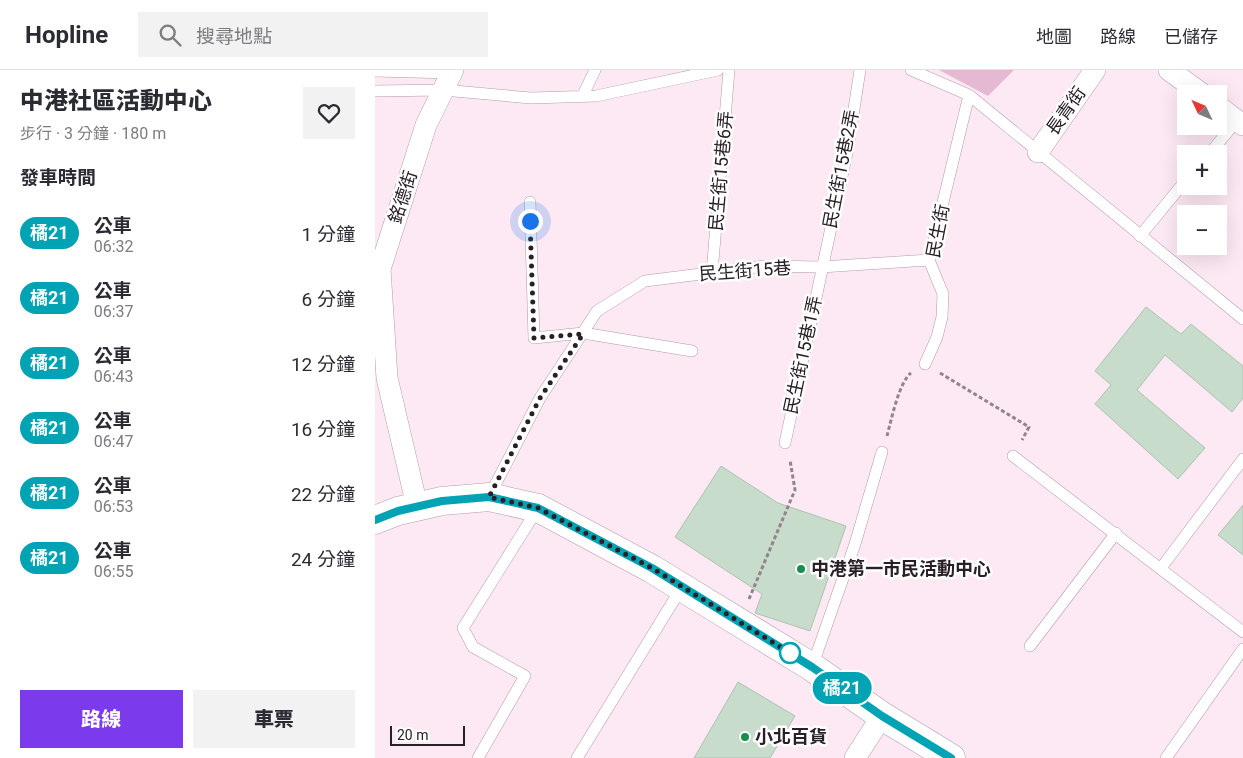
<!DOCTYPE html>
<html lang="zh-TW">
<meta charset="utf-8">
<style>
body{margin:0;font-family:Roboto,"Noto Sans TC",sans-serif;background:#f2f2f3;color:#2b2b33;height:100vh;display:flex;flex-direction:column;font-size:19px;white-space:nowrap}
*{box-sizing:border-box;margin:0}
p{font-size:16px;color:#7c7c81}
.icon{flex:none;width:28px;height:28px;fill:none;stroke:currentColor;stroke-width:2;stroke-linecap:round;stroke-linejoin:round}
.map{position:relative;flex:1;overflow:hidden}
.sheet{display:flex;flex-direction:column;background:#fff;width:375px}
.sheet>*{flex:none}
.badge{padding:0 10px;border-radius:16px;font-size:18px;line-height:32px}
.needle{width:32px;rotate:314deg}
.buttons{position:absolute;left:802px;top:15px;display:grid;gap:10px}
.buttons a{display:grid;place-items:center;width:50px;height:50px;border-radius:0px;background:#fff;box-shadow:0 5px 20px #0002;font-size:25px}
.scale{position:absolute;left:15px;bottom:12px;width:75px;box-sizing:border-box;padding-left:5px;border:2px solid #292025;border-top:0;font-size:14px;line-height:18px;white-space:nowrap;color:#292025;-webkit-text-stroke:4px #fdfdfd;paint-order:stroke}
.you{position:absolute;width:25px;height:25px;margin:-12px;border:4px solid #fff;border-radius:50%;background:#1a73e8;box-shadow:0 0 0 8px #1a73e833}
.map>.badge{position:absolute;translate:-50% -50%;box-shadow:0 0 0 2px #fff}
h2{padding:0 20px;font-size:19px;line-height:45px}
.round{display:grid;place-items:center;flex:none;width:52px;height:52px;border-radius:0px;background:#f2f2f3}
.summary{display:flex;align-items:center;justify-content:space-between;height:85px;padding:0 20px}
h1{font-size:24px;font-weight:800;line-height:38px}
.primary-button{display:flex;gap:10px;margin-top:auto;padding:10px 20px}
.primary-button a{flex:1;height:58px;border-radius:0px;background:#7c3aed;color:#fff;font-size:20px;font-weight:800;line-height:58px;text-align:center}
.primary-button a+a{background:#f2f2f3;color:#2b2b33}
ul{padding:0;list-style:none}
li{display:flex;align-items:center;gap:15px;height:65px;padding:0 20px}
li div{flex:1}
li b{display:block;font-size:19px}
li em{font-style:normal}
li .badge{min-width:55px;font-weight:700;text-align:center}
header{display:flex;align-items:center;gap:30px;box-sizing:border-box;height:70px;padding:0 25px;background:#fff;border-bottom:1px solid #e1e1e2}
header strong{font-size:24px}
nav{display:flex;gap:28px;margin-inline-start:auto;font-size:18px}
.search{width:350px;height:45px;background:#f2f2f3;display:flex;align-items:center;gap:12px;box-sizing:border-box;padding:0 18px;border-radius:0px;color:#7c7c81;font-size:19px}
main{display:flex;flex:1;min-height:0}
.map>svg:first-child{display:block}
.green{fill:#e4b9d1}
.building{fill:#c7dccb;stroke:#adc2b1}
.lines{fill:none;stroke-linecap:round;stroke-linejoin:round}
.service-casing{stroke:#b29ba8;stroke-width:12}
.minor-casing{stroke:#b29ba8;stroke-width:22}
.tertiary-casing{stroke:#b29ba8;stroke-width:29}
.path{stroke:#92848c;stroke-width:3;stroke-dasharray:4 2.5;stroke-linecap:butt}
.service{stroke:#fff;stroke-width:11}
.minor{stroke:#fff;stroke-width:21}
.tertiary{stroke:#fff;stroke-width:28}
.line-casing{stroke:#fff;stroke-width:11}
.line{stroke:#00a3b4;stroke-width:8}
.walk{stroke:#292025;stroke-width:5;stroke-dasharray:0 9}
.poi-dot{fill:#178e49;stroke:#fdfdfd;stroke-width:2}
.stop-dot{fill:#fff;stroke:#00a3b4;stroke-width:2.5}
.labels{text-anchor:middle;stroke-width:5;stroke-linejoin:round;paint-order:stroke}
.street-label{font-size:18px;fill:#292025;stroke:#fdfdfd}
.poi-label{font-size:18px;font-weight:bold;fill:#292025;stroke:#fdfdfd;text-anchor:start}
</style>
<header>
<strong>Hopline</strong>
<div class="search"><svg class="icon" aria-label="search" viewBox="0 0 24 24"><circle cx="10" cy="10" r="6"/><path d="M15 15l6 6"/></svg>搜尋地點</div>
<nav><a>地圖</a><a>路線</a><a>已儲存</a></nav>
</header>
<main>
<section class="sheet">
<div class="summary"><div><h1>中港社區活動中心</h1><p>步行 · 3 分鐘 · 180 m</p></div><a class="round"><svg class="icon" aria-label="heart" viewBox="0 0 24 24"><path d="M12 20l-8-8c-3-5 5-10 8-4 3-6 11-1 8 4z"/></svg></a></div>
<h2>發車時間</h2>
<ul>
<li><span class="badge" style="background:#00a3b4;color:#fff">橘21</span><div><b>公車</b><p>06:32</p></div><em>1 分鐘</em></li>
<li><span class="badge" style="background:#00a3b4;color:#fff">橘21</span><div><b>公車</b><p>06:37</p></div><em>6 分鐘</em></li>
<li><span class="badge" style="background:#00a3b4;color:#fff">橘21</span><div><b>公車</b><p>06:43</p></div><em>12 分鐘</em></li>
<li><span class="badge" style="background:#00a3b4;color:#fff">橘21</span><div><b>公車</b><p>06:47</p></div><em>16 分鐘</em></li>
<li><span class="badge" style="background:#00a3b4;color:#fff">橘21</span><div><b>公車</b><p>06:53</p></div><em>22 分鐘</em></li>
<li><span class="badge" style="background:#00a3b4;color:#fff">橘21</span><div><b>公車</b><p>06:55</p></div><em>24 分鐘</em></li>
</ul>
<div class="primary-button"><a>路線</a><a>車票</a></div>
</section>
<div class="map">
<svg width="868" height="688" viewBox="0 0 868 688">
<rect width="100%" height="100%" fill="#fde9f4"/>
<path class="green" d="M564 0H639L613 26Z"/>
<path class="building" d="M771 237 806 264 816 254 868 296V328L857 342 790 285 762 320 830 378 803 409 720 334 736 315 720 301Z
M346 396 403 433 471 456 435 561 380 543 387 524 300 467Z
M868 435V485L843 465Z
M363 612 420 646 395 688H319Z"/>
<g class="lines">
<g class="service-casing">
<path id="service" d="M536 0 594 25 868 249
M0 1 77 3
M0 21 68 20 156 28 221 26 343 0
M207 27 220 0
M834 84 865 47
M155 132 159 268 208 263 317 281
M765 166 811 110
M337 203 354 0
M550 294 562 267 567 247 568 224 554 190 594 25
M410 373 473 78 485 0
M638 386 868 562
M114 427 165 328 222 241 270 211 390 196 446 197 554 190
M786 498 868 389
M655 576 741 463
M437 597 480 474 507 382
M103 688 150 606 98 577 88 558 163 438
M202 688 307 517
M791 688 868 579"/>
</g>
<g class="minor-casing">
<path id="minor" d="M794 0 827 24
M844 37 868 55
M663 82 720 0
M42 436 12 308 5 199 51 55 78 0
M480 688 507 646"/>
</g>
<g class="tertiary-casing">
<path id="tertiary" d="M0 450 23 441 67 431 114 427 163 438 277 499 437 597 507 646 576 688"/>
</g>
<path class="path" d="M565 303 654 357 647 370
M512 366C516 351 524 312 536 303
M374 529 420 420 415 390"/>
<use href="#service" class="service"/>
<use href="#minor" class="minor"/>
<use href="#tertiary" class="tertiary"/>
</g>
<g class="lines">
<g class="line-casing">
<path id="line" d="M0 450 23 441 67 431 114 427 163 438 277 498 437 597 507 646 576 688"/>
</g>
<use href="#line" class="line"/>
<path class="walk" d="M155 151 159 268 208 264 165 328 114 427 163 438 277 498 415 583"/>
</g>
<g class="poi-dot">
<circle cx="426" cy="499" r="5"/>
<circle cx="370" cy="667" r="5"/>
</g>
<circle class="stop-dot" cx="415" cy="583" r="10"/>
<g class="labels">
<g class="street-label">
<text transform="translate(691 41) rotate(-55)" y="6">長青街</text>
<text transform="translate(466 99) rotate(-79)" y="6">民生街15巷2弄</text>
<text transform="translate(346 101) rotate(-85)" y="6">民生街15巷6弄</text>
<text transform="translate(28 127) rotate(-72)" y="6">銘德街</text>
<text transform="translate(563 161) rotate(-79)" y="6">民生街</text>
<text transform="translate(370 201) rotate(-4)" y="6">民生街15巷</text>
<text transform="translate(428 285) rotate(-78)" y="6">民生街15巷1弄</text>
</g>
<g class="poi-label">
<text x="436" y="505">中港第一市民活動中心</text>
<text x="380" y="673">小北百貨</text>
</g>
</g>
</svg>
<div class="buttons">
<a><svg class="needle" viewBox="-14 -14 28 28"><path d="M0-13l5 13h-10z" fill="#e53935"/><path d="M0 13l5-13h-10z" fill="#7c7c81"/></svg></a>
<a>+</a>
<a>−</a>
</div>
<div class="scale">20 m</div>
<div class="you" style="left:155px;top:151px"></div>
<b class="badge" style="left:467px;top:618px;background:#00a3b4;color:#fff">橘21</b>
</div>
</main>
